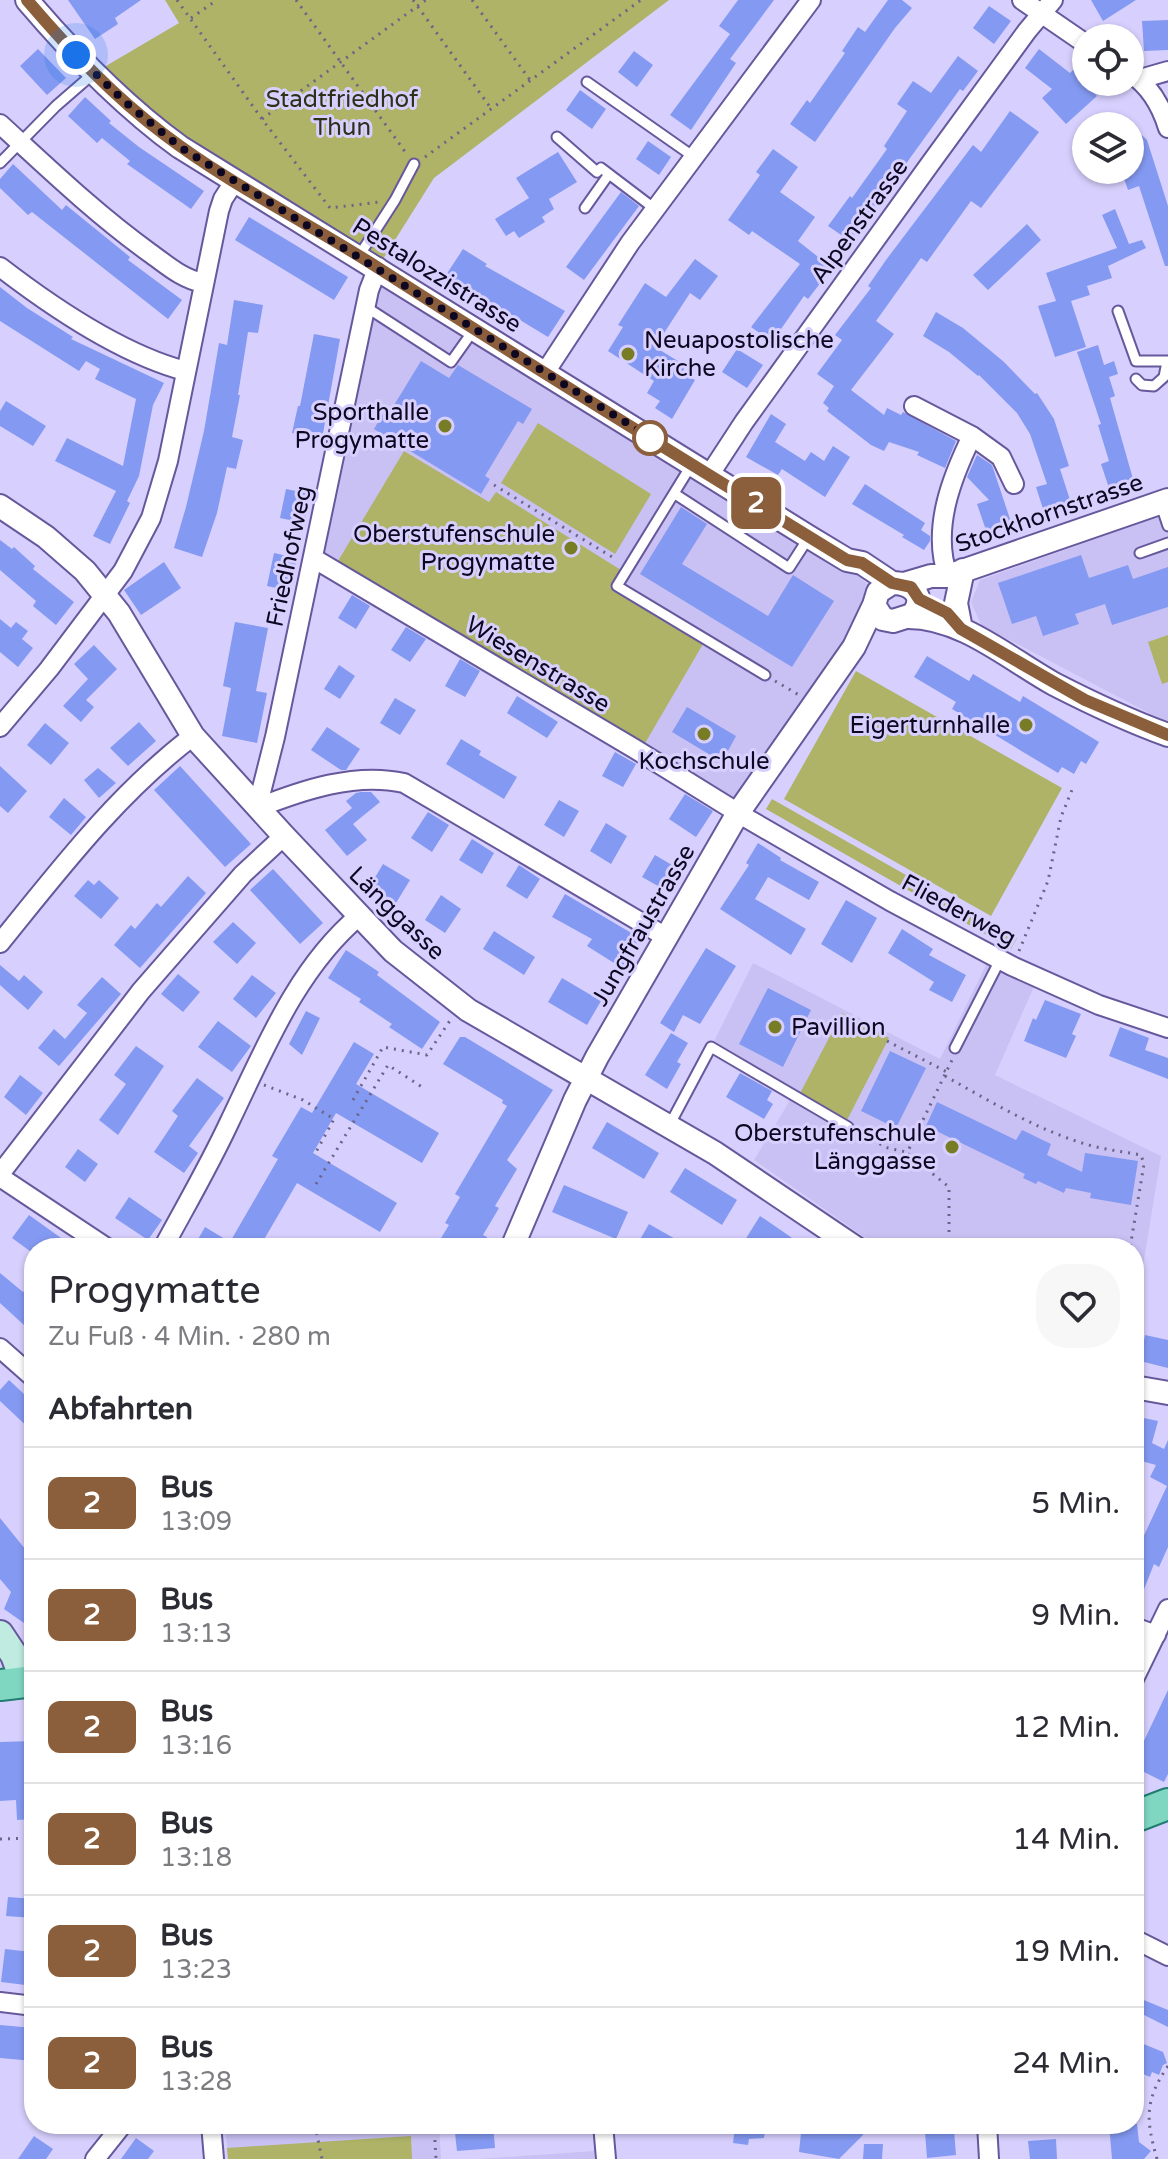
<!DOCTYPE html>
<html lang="de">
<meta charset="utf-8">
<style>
body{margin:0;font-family:"Varela Round",sans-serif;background:#f7f7f7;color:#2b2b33;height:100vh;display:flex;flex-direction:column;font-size:30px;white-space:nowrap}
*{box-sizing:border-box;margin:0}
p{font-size:26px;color:#7c7c81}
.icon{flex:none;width:44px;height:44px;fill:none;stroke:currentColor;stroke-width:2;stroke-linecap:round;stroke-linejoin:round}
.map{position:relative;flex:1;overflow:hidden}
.side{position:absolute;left:24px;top:1238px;width:1120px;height:896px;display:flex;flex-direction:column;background:#fff;border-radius:32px;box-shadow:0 2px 6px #0004}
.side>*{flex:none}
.badge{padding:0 16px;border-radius:12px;font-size:28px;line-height:52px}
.fabs{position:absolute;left:1072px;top:24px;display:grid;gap:16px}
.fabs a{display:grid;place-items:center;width:72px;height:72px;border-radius:50%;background:#fff;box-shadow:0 2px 6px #0004;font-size:40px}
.you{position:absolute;width:40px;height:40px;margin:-20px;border:6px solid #fff;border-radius:50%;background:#1a73e8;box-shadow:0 0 0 12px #1a73e833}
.map>.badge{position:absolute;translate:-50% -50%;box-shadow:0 0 0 4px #fff}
h2{padding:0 24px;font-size:30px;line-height:72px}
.round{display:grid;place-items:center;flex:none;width:84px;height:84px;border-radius:32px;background:#f7f7f7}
.overview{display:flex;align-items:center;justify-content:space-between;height:136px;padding:0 24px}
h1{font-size:38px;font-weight:600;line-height:60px}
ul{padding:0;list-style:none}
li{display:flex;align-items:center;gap:24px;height:112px;padding:0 24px;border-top:2px solid #e1e1e2}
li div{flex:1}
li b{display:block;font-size:30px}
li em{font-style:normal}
li .badge{min-width:88px;font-weight:700;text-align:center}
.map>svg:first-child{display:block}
.built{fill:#c9c1f3}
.green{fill:#aeb367}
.building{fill:#8499f1}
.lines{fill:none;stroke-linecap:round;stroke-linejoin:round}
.service-casing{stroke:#67589c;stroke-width:13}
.minor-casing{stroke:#67589c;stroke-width:22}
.tertiary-casing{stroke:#67589c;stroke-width:26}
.secondary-casing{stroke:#67589c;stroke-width:30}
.primary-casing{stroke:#207d70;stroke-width:34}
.path{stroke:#6b6487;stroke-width:3;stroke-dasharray:2 6;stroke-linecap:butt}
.service{stroke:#fff;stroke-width:9}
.minor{stroke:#fff;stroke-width:18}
.tertiary{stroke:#fff;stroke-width:22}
.secondary{stroke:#bfebe1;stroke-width:26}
.primary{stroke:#7fd7c2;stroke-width:30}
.line-casing{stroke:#fff;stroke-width:18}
.line{stroke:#8b5e3c;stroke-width:12}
.walk{stroke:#0e0721;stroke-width:8;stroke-dasharray:0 14.4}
.poi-dot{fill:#777c25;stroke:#d7d0fe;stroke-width:3}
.stop-dot{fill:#fff;stroke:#8b5e3c;stroke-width:4}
.labels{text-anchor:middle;stroke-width:6;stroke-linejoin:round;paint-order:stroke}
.park-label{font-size:24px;fill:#2e3018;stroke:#d7d0fe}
.street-label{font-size:24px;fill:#0e0721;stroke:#d7d0fe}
.poi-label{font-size:24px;fill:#0e0721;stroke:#d7d0fe;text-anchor:end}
</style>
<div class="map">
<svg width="1168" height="2159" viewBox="0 0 1168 2159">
<rect width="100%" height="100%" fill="#d7d0fe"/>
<path class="built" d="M378 267 855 572 866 583 875 599 738 813 313 558Z
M1168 513V723L981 625 971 602 980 580Z
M988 961 1036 982 995 1075 1161 1156 1134 1321V1248H880L754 1160 789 1102 785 1090 711 1047 753 963 940 1059Z
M225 2124H439L441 2159H228Z
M594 2151V2159H478Z"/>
<path class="green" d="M165 0H669L434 178 378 267 234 182 94 73 179 23Z
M538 423 651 494 615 554 501 483Z
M404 451 489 502 496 492 621 570 610 587 703 644 644 745 338 561Z
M1168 635V682L1162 684 1148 642Z
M856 671 1062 788 991 916 784 799Z
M772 799 1017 938 1011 949 766 809Z
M842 1013 889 1038 843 1128 796 1101Z
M411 2136 412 2159H228L227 2148Z"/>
<path class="building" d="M68 0H141L115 18 118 24 95 39Z
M738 0H774L730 59 736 63 691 130 670 115 730 34 719 26Z
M888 0H902L912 8 895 28 815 142 790 124 807 100 810 103 845 53 842 51 858 27 865 32Z
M1091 0H1136L1103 21Z
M989 6 1011 21 994 44 973 28Z
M1168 20V50L1144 51 1142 21Z
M38 49 66 78 47 95 20 66Z
M1039 49 1070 73 1073 70 1097 96 1066 124 1042 98 1052 89 1025 68Z
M634 51 653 65 637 87 618 72Z
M958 56 978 71 963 91 960 89 850 241 828 226 850 196 852 198 887 149 884 146 907 111 897 104 913 81 931 93Z
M580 90 606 109 592 129 566 110Z
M85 97 111 121 109 123 139 147 204 191 191 209 127 164 130 161 102 138 97 143 68 116Z
M1010 111 1039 132 981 208 971 201 927 262 921 258 876 321 894 334 851 390 884 415 887 408 901 415 903 412 956 441 945 468 917 455 919 452 889 442 884 451 871 445 827 411 829 408 823 403 834 386 817 374 842 340 835 335 871 288 868 286 886 260 973 145 981 152Z
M1130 124 1147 140 1168 206V266H1165L1139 186 1128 190 1121 170H1130Z
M648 141 671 157 659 175 636 159Z
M773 149 798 167 780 192 815 217 798 241 832 268 808 299 804 296 772 342 751 327 800 264 752 231 749 235 728 220 760 175 756 172Z
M558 152 577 182 549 199 554 209 542 217 545 222 519 238 514 231 506 236 495 219 529 198 516 178Z
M13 164 62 210 66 205 130 257 128 260 182 300 168 319 32 212 28 215 0 188V179Z
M621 192 639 206 584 280 566 267Z
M1115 209 1129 244 1142 240 1146 248 1108 266 1112 278 1087 286 1090 295 1071 301 1086 347 1055 357 1038 306 1056 301 1046 273 1117 248 1102 215Z
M249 217 348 277 334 300 235 240Z
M1027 224 1041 240 988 290 973 275Z
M463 249 487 264 485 266 565 311 548 337 446 275Z
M695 259 718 276 700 300 690 293 655 347 686 366 682 372 695 380 672 419 655 408 660 401 647 393 654 381 608 351 623 327 618 325 645 283 666 297Z
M0 287 27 308 73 337 71 339 164 383 153 405 139 476 127 501 130 503 110 544 93 536 116 491 55 461 67 438 123 466 136 399 95 379 100 369 86 361 79 371 0 321Z
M234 300 263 305 258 333 248 332 238 395H240L232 437 243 440 236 469 227 467 217 513 202 557 174 548 186 507 204 431 219 343 227 345Z
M936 312 963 328 1004 362 1035 394 1037 393 1054 419 1069 466 1060 469 1071 503 1044 512 1036 487 1047 484 1030 434 1017 413 979 375 978 376 949 352 923 336Z
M314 334 340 339 322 439 292 433 298 406H300Z
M1098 345 1104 365 1114 361 1118 374 1109 377 1115 396 1110 398 1135 486 1111 494 1101 464 1109 461 1098 425 1101 424 1077 352Z
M737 349 763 365 747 388 722 372Z
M421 361 449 378 458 365 532 409 523 424 518 421 485 476 490 479 481 494 374 429 384 412 388 415Z
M6 401 46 426 33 446 0 426V411Z
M771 414 786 424 775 442 805 461 811 452 824 461 833 446 850 457 825 497 782 469 778 475 746 457Z
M977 455 992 465 1012 525 987 533 977 504 989 500 967 477Z
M865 484 925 523 921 530 930 536V541L924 550 902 537 904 535 852 504Z
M286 489 310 494 304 523 280 518Z
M681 507 707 524 682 564 768 616 793 575 834 601 792 667 640 574Z
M0 540 12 549 14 547 35 566 33 569 74 602 56 625 33 606 36 601 0 570Z
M274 553 297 558 290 591 267 586Z
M1081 555 1089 578 1128 565 1133 579 1168 567V607L1112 625 1105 604 1075 614 1079 624 1043 636 1036 616 1012 624 998 583Z
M164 562 181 588 141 615 124 590Z
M352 595 370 606 356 629 338 618Z
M0 619 11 628 16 622 28 631 22 639 33 648 18 667 0 652Z
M235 622 268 628 256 691 267 693 257 743 222 736 231 688 223 686Z
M406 627 426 639 410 662 391 650Z
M94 645 117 669 86 700 94 707 81 722 63 706 88 679 74 664Z
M927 656 969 681 973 674 1020 702 1023 696 1099 742 1086 764 1081 761 1074 774 1062 767 1058 773 952 709 956 702 914 677Z
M460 659 480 671 465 697 445 686Z
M339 665 355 676 340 699 324 689Z
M517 696 558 722 547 738 507 713Z
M395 698 416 710 400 735 380 723Z
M687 707 736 736 722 762 672 732Z
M139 722 156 741 128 766 110 748Z
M45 723 69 743 51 765 27 745Z
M327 727 360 749 346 770H341L311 750Z
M461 739 481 751 479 755 517 777 504 799 446 764Z
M615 752 636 764 623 787 602 776Z
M0 766 27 791 8 813 0 806Z
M180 766 251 844 225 867 154 790Z
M98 768 116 783 99 798 84 780Z
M361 792H371L380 802 353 824 367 840 347 856 325 830 352 808 346 801 356 793Z
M685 794 713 811 696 837 669 819Z
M64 798 86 817 71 835 49 817Z
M559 800 579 811 564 837 544 825Z
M428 812 449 825 432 852 411 838Z
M606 823 627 836 611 864 590 851Z
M472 839 494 853 482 874 459 860Z
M758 843 781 858 780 860 819 882 809 900 768 877 755 899 806 929 791 955 720 909 749 865 746 863Z
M655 855 677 868 665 890 642 877Z
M383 864 410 880 396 903 370 886Z
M519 865 540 879 527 899 506 886Z
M273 869 323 923 300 944 250 890Z
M188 876 206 893 140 968 114 945 131 925 135 929 157 903 161 907Z
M88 880 94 885 99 880 119 898 101 919 74 896Z
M565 894 640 938 622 968 587 946 592 939 552 917Z
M441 895 461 909 445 933 425 920Z
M846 900 877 918 852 963 821 944Z
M233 922 256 943 237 964 213 942Z
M902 929 933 949 929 955 966 975 952 1002 929 990 934 982 888 953Z
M494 931 535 957 524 975 483 949Z
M706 948 736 966 700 1024 683 1015 674 1032 660 1023Z
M346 950 379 972 377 975 440 1022 422 1049 389 1027 392 1024 359 1002 361 999 328 978Z
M0 965 19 981 24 975 43 992 28 1010 0 985Z
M178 974 200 992 183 1012 161 994Z
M252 975 276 993 256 1018 233 999Z
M102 977 121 994 59 1066 38 1048 54 1029 65 1039 87 1013 77 1005Z
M562 978 601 1001 587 1025 548 1002Z
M768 988 811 1010 783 1067 739 1044Z
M1045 1000 1081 1014 1072 1034 1076 1036 1066 1058 1024 1041 1033 1018 1036 1020Z
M306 1011 320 1018 302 1055 289 1044Z
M218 1021 251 1046 232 1072 198 1047Z
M1120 1027 1149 1038 1145 1050 1168 1058V1079L1109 1056Z
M671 1033 688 1043 677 1062 681 1064 667 1089 645 1075Z
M460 1037H465L553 1090 507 1160 517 1169 495 1206 499 1208 483 1235 487 1237 481 1248H435L449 1225 445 1223 460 1197 455 1194 507 1106 502 1103 503 1100 443 1064Z
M354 1042 374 1054 356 1084 439 1133 422 1163 336 1113 313 1153 397 1203 380 1232 297 1183 259 1248H193L205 1227 230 1242 278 1159 272 1156 301 1107 312 1113Z
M136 1046 164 1066 118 1135 99 1120 126 1084 114 1075Z
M890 1051 926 1068 896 1128 861 1111Z
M740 1073 772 1091 767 1100 773 1104 764 1119 726 1097Z
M20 1075 43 1093 26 1115 4 1097Z
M197 1078 224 1098 189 1146 198 1153 184 1173 154 1152 178 1116 172 1111Z
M937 1102 1016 1140 1022 1130 1051 1144 1047 1155 1082 1172 1085 1153 1138 1161 1131 1205 1090 1198 1091 1193 1066 1188 1064 1193 1038 1181 1036 1184 1023 1178 1025 1174 926 1126Z
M607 1122 659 1153 644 1179 592 1148Z
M78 1149 98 1164 85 1182 65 1167Z
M685 1168 737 1200 722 1225 670 1192Z
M564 1185 628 1212 616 1239 552 1212Z
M129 1197 162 1220 148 1240 115 1218Z
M29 1215 75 1248H34V1254L12 1238Z
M760 1216 785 1233 806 1248H740Z
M649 1224 691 1248H635Z
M0 1273 23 1292 27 1288 34 1295V1317L25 1326 0 1303Z
M1145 1335 1168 1340V1368L1140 1361Z
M9 1380 24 1394 27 1391 34 1397V1433L0 1401V1390Z
M1134 1416 1158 1421 1152 1443 1164 1449 1168 1440V1547L1159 1567 1154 1564 1135 1612 1134 1557 1167 1486 1150 1477 1156 1465 1134 1459Z
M0 1518 34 1560V1630L4 1609 11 1592 0 1579Z
M1168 1690V1774L1164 1782 1134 1767V1762Z
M34 1741V1819L17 1820 16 1800 0 1801V1742Z
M8 1897 34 1899V1918L6 1916Z
M5 1949 31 1952 30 1960 34 1961V1986L1 1982Z
M1134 1996 1168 2010V2027L1134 2010Z
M0 2025 34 2028V2061L0 2058Z
M1134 2040 1163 2052 1167 2063 1163 2065 1159 2075 1152 2072 1150 2077 1134 2070Z
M454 2124H493L495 2148 457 2151Z
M722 2124H766L764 2138 749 2139 748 2145 733 2143 734 2134 721 2133Z
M802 2124H864L863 2135 839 2159 799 2152Z
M1109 2124H1137L1139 2142 1151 2151 1144 2159H1112Z
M954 2130 956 2155 927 2158 925 2132Z
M34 2136 53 2149 46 2159H18Z
M136 2138 154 2151 148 2159H121Z
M1056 2139 1057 2159H1030L1028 2141Z
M864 2144H883L882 2159H863Z"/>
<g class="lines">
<g class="service-casing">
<path id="service" d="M587 82 694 157
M557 137 597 172 601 168 655 209
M0 163 56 106 94 73
M585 208 609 174
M359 256 395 200 414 164
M366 307 451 362 473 331
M1118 311 1136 361H1168
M1136 379 1142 385 1154 386 1164 377 1167 362
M692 464 617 586 765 675
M675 494 789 568 809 537
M1160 502 1168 526
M1140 553 1168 543
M955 1048 1000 960
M669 1126 711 1047 848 1127"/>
</g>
<g class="minor-casing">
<path id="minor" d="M1022 0 1086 44
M1130 73C1150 86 1161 105 1168 128
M1140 79 1168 71
M0 124C49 169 96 214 150 253 167 265 182 279 203 283
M0 267C52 307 121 354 185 371
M544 374 630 243 811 0
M914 406 972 436 1001 457 1014 484
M710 474 744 422 930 164 1027 31 1053 0
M313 558 635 749 748 819 890 901 1012 966 1099 1005 1168 1028
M948 576C931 529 952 477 972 436
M0 727 49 669 123 571 151 518 168 461 219 211 223 199 234 182
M257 808 275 737 369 290 378 267
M257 808C303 790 355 772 404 783L666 937
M0 943C60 869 117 794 193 736
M0 1174 141 991 243 874 284 836
M0 1177 107 1248
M163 1248C185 1207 209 1166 229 1123 264 1051 296 969 359 916
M0 1348 34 1378
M1134 1627 1156 1635
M1134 1679 1168 1609
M1134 1939 1168 1956
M0 2002 34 2006
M211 2124 214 2159
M603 2124 606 2159
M987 2124 989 2159
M95 2159 123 2124"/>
</g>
<g class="tertiary-casing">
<path id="tertiary" d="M27 0C73 54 122 105 180 147L809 537 847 560 862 563 892 583
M0 506 46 537 85 571 119 613 193 736 284 836 393 951 468 1010 715 1153 856 1248
M892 583C913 583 927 597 912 615L893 621 883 619 874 605 878 592Z
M904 584 931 576H948L1168 500
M908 617C962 617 1009 659 1054 684 1091 703 1129 721 1168 735
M961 629 956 603 963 570
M512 1248 575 1100 597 1057 738 813 854 647 874 605
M1134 1387 1168 1393"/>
</g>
<g class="secondary-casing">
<path id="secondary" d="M0 1634 14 1655 24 1682"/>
</g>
<g class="primary-casing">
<path id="primary" d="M0 1685 34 1681
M1134 1817 1168 1804"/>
</g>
<path class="path" d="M177 0 262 119 330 208 380 202
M296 0 406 153
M413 0 490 107
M472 0 530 80
M191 18 217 0
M262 119 426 0
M425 157 641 0
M494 485 617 560
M775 681 799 695
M1019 951 1048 881 1061 817 1074 785
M887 1041 947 1072
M945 1076C988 1100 1032 1127 1079 1142 1099 1149 1120 1151 1141 1155L1144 1164 1130 1248
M264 1085 303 1100 334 1119 316 1152
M353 1100 383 1047 427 1055 451 1019
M858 1133 888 1148 906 1152
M316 1184 388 1065 422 1087
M949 1248V1187L907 1153 952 1060
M0 1839 34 1838
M434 2124 436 2159
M315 2125 322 2159
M1157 2159C1146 2120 1144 2101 1168 2066"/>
<use href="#service" class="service"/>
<use href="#minor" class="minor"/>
<use href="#tertiary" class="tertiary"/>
<use href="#secondary" class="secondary"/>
<use href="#primary" class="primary"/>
</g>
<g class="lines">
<g class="line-casing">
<path id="line" d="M27 0C69 49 113 96 165 135 232 186 309 223 380 269 534 368 691 464 847 560L862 563 892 583 911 587 919 599 947 613 961 629 1085 700 1168 735"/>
</g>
<use href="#line" class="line"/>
<path class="walk" d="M76 55 125 102 180 147 656 441 650 438"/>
</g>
<g class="poi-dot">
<circle cx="628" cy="354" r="8"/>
<circle cx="445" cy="426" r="8"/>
<circle cx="571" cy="548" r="8"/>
<circle cx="1026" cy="725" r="8"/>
<circle cx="704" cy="734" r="8"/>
<circle cx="775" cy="1027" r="8"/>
<circle cx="952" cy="1147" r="8"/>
</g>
<circle class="stop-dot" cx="650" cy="438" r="16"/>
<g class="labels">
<g class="park-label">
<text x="342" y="107">Stadtfriedhof<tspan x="342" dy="28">Thun</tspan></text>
</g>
<g class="street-label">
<text transform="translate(859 221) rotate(-54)" y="8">Alpenstrasse</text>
<text transform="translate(437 275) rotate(32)" y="8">Pestalozzistrasse</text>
<text transform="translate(1049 513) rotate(-19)" y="8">Stockhornstrasse</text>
<text transform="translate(289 556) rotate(-78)" y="8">Friedhofweg</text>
<text transform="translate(538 664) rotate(31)" y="8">Wiesenstrasse</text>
<text transform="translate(959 910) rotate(28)" y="8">Fliederweg</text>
<text transform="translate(397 913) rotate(44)" y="8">Länggasse</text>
<text transform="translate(643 925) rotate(-60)" y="8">Jungfraustrasse</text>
</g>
<g class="poi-label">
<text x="644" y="348" text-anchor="start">Neuapostolische<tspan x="644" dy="28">Kirche</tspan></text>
<text x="429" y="420">Sporthalle<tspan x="429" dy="28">Progymatte</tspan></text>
<text x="555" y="542">Oberstufenschule<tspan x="555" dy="28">Progymatte</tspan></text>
<text x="1010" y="733">Eigerturnhalle</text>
<text x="704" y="769" text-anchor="middle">Kochschule</text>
<text x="791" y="1035" text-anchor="start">Pavillion</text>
<text x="936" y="1141">Oberstufenschule<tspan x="936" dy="28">Länggasse</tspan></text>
</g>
</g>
</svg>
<div class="fabs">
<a><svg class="icon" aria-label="locate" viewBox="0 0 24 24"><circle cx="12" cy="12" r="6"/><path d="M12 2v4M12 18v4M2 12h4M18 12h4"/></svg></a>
<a><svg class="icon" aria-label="layers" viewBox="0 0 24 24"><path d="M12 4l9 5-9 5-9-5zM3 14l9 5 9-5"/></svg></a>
</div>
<div class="you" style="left:76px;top:55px"></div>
<b class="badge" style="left:756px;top:503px;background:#8b5e3c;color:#fff">2</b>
<section class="side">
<div class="overview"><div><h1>Progymatte</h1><p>Zu Fuß · 4 Min. · 280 m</p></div><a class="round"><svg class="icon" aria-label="heart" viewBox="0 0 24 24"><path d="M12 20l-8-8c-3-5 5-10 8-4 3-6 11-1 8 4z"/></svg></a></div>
<h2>Abfahrten</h2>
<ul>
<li><span class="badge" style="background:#8b5e3c;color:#fff">2</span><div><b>Bus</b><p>13:09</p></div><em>5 Min.</em></li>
<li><span class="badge" style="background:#8b5e3c;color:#fff">2</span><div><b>Bus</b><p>13:13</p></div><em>9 Min.</em></li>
<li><span class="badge" style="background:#8b5e3c;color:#fff">2</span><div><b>Bus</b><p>13:16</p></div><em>12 Min.</em></li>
<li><span class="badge" style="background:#8b5e3c;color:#fff">2</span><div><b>Bus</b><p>13:18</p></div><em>14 Min.</em></li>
<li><span class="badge" style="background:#8b5e3c;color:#fff">2</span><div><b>Bus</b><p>13:23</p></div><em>19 Min.</em></li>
<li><span class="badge" style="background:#8b5e3c;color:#fff">2</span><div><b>Bus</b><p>13:28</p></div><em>24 Min.</em></li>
</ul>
</section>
</div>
